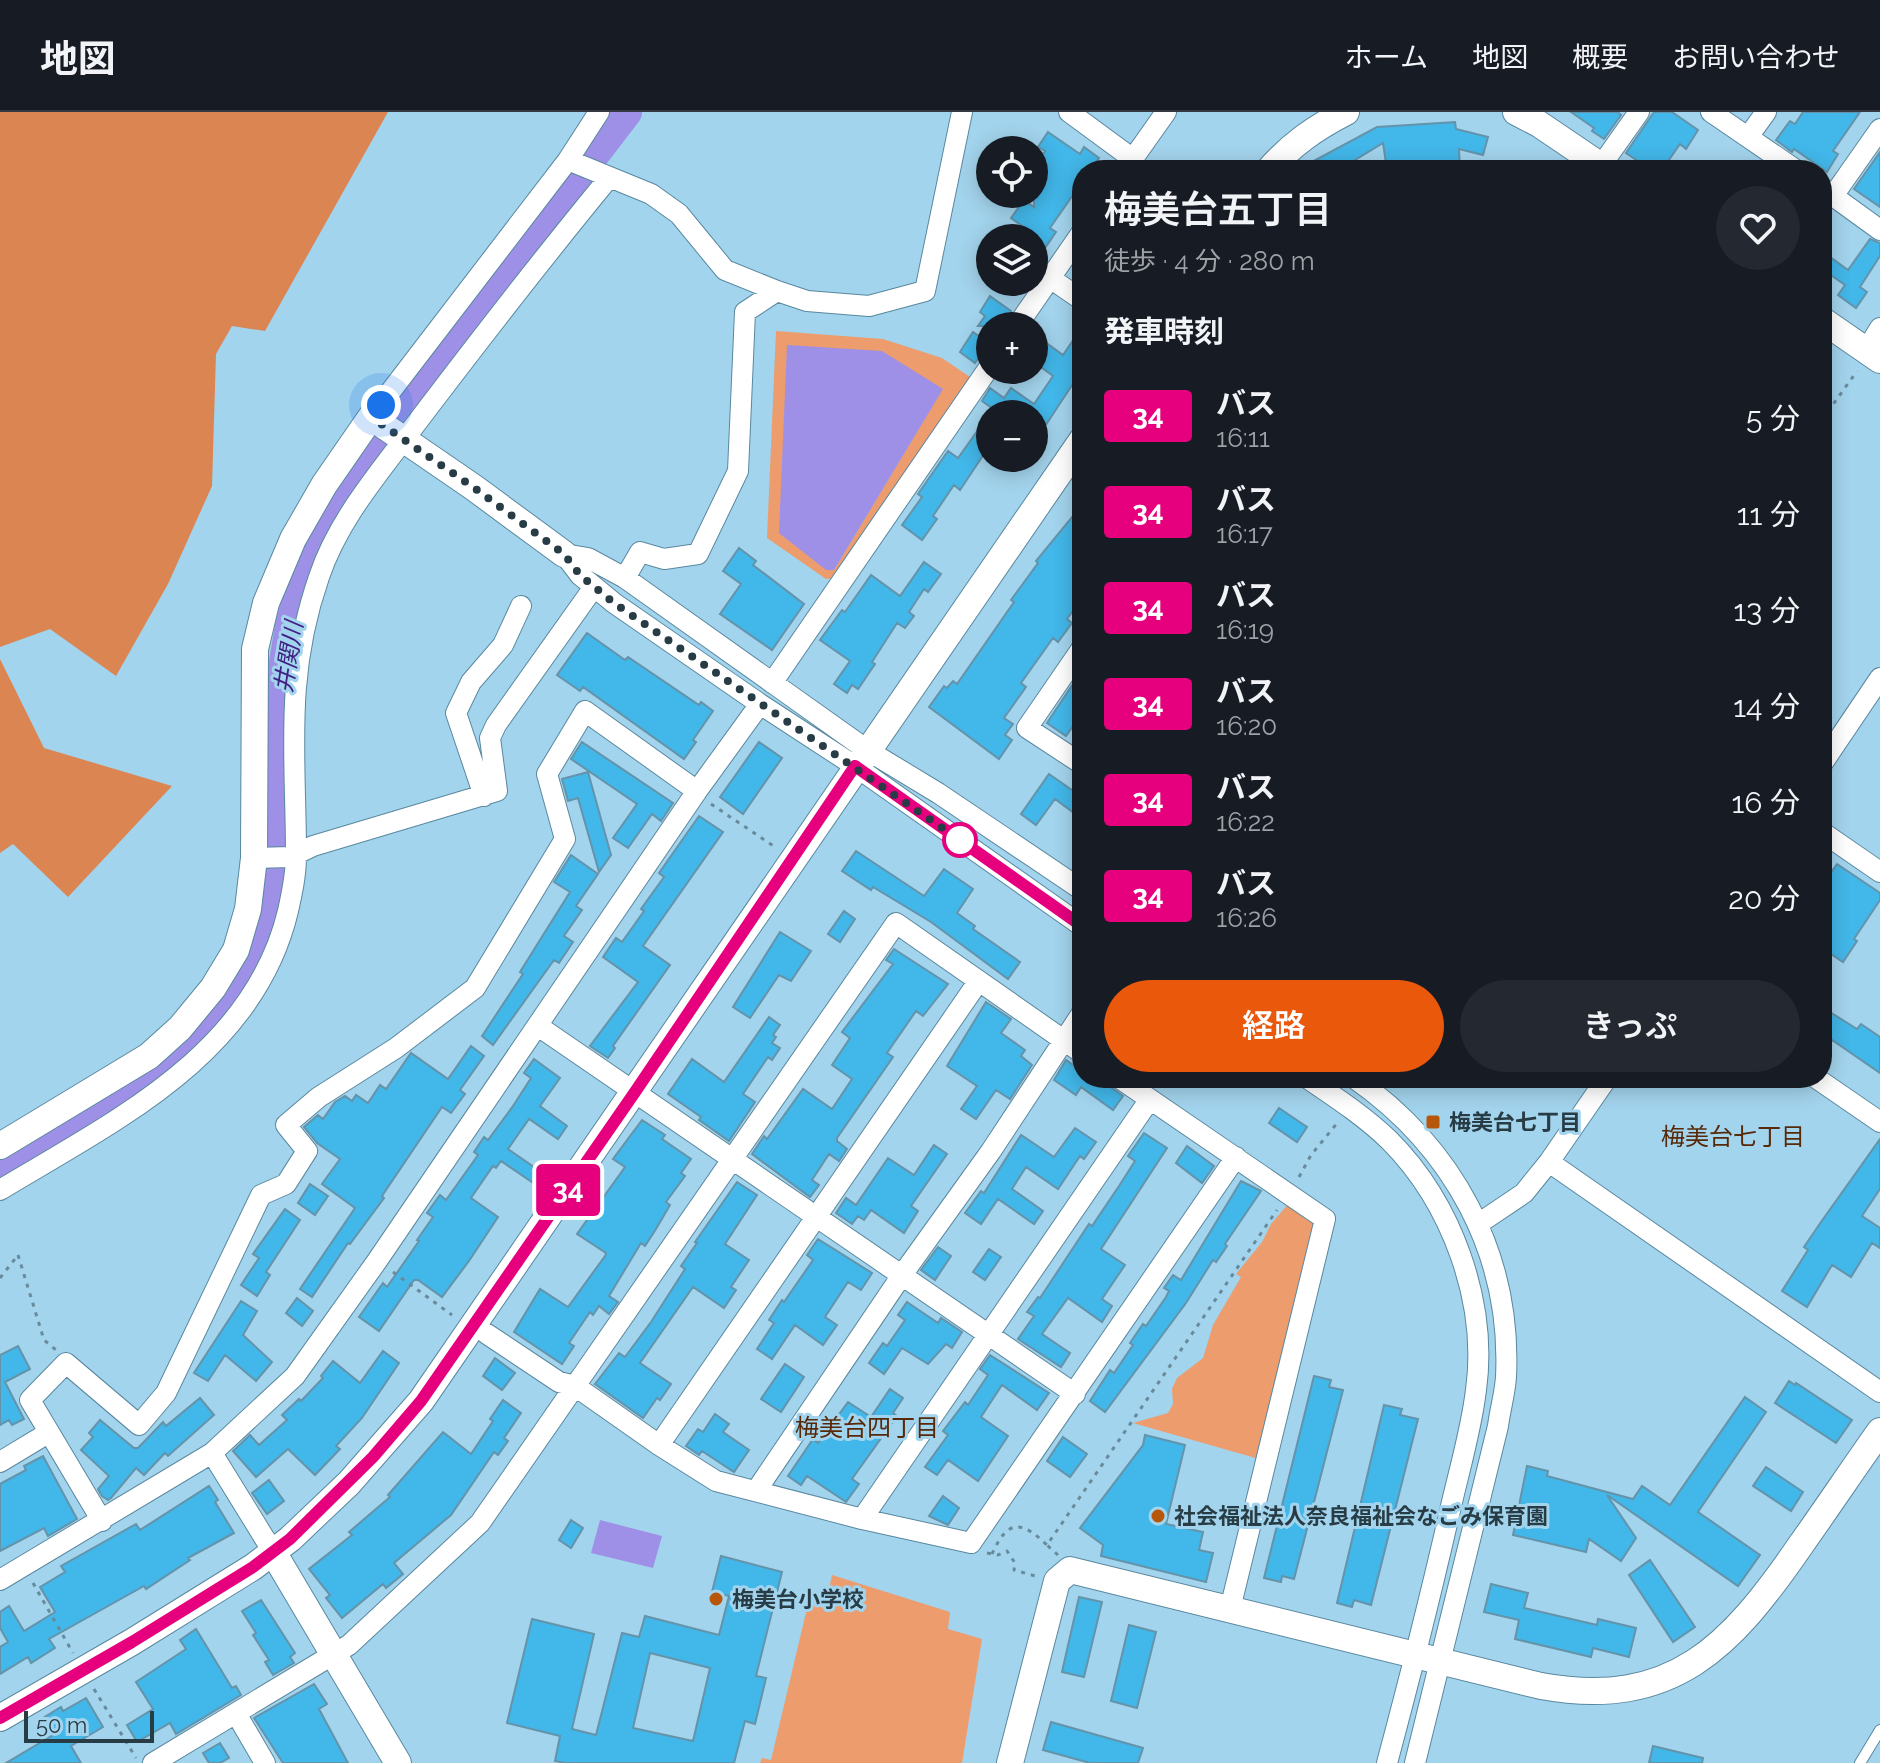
<!DOCTYPE html>
<html lang="ja">
<meta charset="utf-8">
<style>
body{margin:0;font-family:Raleway,"Noto Sans JP",sans-serif;background:#242831;color:#f1f3f6;height:100vh;display:flex;flex-direction:column;font-size:30px;white-space:nowrap}
*{box-sizing:border-box;margin:0}
p{font-size:26px;color:#9ea1a6}
.icon{flex:none;width:44px;height:44px;fill:none;stroke:currentColor;stroke-width:2;stroke-linecap:round;stroke-linejoin:round}
.map{position:relative;flex:1;overflow:hidden}
.panel{position:absolute;left:1072px;top:48px;width:760px;height:928px;display:flex;flex-direction:column;background:#171b24;border-radius:32px;box-shadow:0 4px 20px #0003}
.panel>*{flex:none}
.badge{padding:0 16px;border-radius:6px;font-size:28px;line-height:52px}
.tools{position:absolute;left:976px;top:24px;display:grid;gap:16px}
.tools a{display:grid;place-items:center;width:72px;height:72px;border-radius:50%;background:#171b24;box-shadow:0 4px 20px #0003;font-size:40px}
.scale{position:absolute;left:24px;bottom:20px;width:130px;box-sizing:border-box;padding-left:8px;border:4px solid #283c46;border-top:0;font-size:22px;line-height:28px;white-space:nowrap;color:#283c46;-webkit-text-stroke:6px #a3d4ed;paint-order:stroke}
.you{position:absolute;width:40px;height:40px;margin:-20px;border:6px solid #fff;border-radius:50%;background:#1a73e8;box-shadow:0 0 0 12px #1a73e833}
.map>.badge{position:absolute;translate:-50% -50%;box-shadow:0 0 0 4px #fff}
h2{padding:0 32px;font-size:30px;line-height:72px}
.round{display:grid;place-items:center;flex:none;width:84px;height:84px;border-radius:42px;background:#242831}
.overview{display:flex;align-items:center;justify-content:space-between;height:136px;padding:0 32px}
h1{font-size:38px;font-weight:600;line-height:60px}
.button{display:flex;gap:16px;margin-top:auto;padding:16px 32px}
.button a{flex:1;height:92px;border-radius:48px;background:#ea580c;color:#fff;font-size:32px;font-weight:600;line-height:92px;text-align:center}
.button a+a{background:#242831;color:#f1f3f6}
ul{padding:0;list-style:none}
li{display:flex;align-items:center;gap:24px;height:96px;padding:0 32px}
li div{flex:1}
li b{display:block;font-size:30px}
li em{font-style:normal}
li .badge{min-width:88px;font-weight:700;text-align:center}
header{display:flex;align-items:center;gap:48px;box-sizing:border-box;height:112px;padding:0 40px;background:#171b24;border-bottom:2px solid #363941}
header strong{font-size:38px}
nav{display:flex;gap:44px;margin-inline-start:auto;font-size:28px}
.map>svg:first-child{display:block}
.green{fill:#ec9c6d;fill-rule:evenodd}
.forest{fill:#db8552}
.water{fill:#9e90e6}
.lines{fill:none;stroke-linecap:round;stroke-linejoin:round}
.river{stroke:#9e90e6;stroke-width:32}
.building{fill:#42b7e9;stroke:#6493aa;stroke-width:2;fill-rule:evenodd}
.service-casing{stroke:#59889f;stroke-width:12}
.minor-casing{stroke:#59889f;stroke-width:22}
.tertiary-casing{stroke:#59889f;stroke-width:28}
.path{stroke:#688b9c;stroke-width:3;stroke-dasharray:4 6;stroke-linecap:butt}
.service{stroke:#fff;stroke-width:10}
.minor{stroke:#fff;stroke-width:20}
.tertiary{stroke:#fff;stroke-width:26}
.line-casing{stroke:#fff;stroke-width:18}
.line{stroke:#e6007e;stroke-width:12}
.walk{stroke:#283c46;stroke-width:8;stroke-dasharray:0 14.4}
.stop-dot{fill:#fff;stroke:#e6007e;stroke-width:4}
.poi-dot{fill:#b6570c;stroke:#a3d4ed;stroke-width:3}
.labels{text-anchor:middle;stroke-width:6;stroke-linejoin:round;paint-order:stroke}
.poi-label{font-size:22px;font-weight:bold;fill:#283c46;stroke:#a3d4ed;text-anchor:start}
.water-label{font-size:24px;font-style:italic;fill:#402185;stroke:#a3d4ed}
.neighbourhood-label{font-size:24px;fill:#572909;stroke:#a3d4ed}
</style>
<header>
<strong>地図</strong>
<nav><a>ホーム</a><a>地図</a><a>概要</a><a>お問い合わせ</a></nav>
</header>
<div class="map">
<svg width="1880" height="1651" viewBox="0 0 1880 1651">
<rect width="100%" height="100%" fill="#a3d4ed"/>
<path class="green" d="M776 219 883 227 942 246 973 267 836 466 826 467 767 426ZM942 278 834 458H826Z
M1288 1092 1311 1107 1316 1118 1259 1347 1133 1311 1168 1301 1173 1292 1172 1277 1177 1266 1203 1246 1213 1213 1241 1165 1236 1162 1262 1130 1271 1112Z
M832 1463 950 1500 948 1517 982 1527 962 1651H760L762 1646 771 1648 808 1492 825 1496Z"/>
<path class="forest" d="M0 0H388L265 219 232 214 216 242 212 374 168 472 116 564 50 517 0 535Z
M0 547 44 636 172 674 68 785 13 732 0 741Z"/>
<path class="water" d="M787 233 882 239 943 277 834 458H826L779 421Z
M600 1408 662 1424 653 1456 591 1441Z"/>
<g class="lines">
<path class="river" d="M0 1060 172 960 200 932 233 891 253 857 275 800 283 724 279 635 285 550 291 514 301 477 325 423 358 365 472 201 626 0"/>
</g>
<path class="building" d="M1571 0H1618L1621 3 1604 27 1592 19 1594 16Z
M1654 0H1672L1698 18 1686 37 1680 32 1662 58H1651L1626 41Z
M1803 0H1860L1833 39 1838 42 1827 60 1794 37 1792 40 1776 28 1790 9 1795 12Z
M1455 10 1456 17 1488 25 1483 43 1459 37 1460 58H1387L1383 31 1352 50 1354 52 1344 58H1297L1377 15Z
M1048 20 1080 42 1084 35 1099 46 1090 58H1082V70L1050 116 1056 120 1034 152 1035 123 1011 106 1024 88 1034 95V54L1045 39 1038 35Z
M1880 40V95L1854 77Z
M1870 127 1880 131V144L1860 175 1867 180 1856 196 1838 183 1845 173 1822 157V139L1848 158Z
M990 184 1011 199 1003 214H978L985 204 980 200Z
M1082 215V258L1034 331V302H990V333L960 378 954 373 933 404 937 407 922 428 902 413 922 385 918 382 948 339 958 346 993 297 982 289 990 276 1004 286 1011 276 1034 292 1053 264 1034 250V222L1063 243Z
M973 220 989 231 975 251 960 240Z
M1082 393V486L1067 507 1072 511 1058 530 1053 526 1021 571 1026 575 1004 606 1013 612 1005 623 1012 628 999 647 929 595 944 574 947 576 953 569 957 572 1014 490 1011 488 1038 451 1036 449Z
M739 436 756 449 753 453 804 492 772 538 720 502 741 472 723 459Z
M924 450 941 462 928 480 924 477 909 500 914 504 905 516 897 511 872 550 875 552 858 577 852 573 847 581 834 572 850 549 820 528 842 498 845 500 871 463 900 484Z
M587 521 625 548 628 545 699 593 701 590 713 599 693 628 696 630 684 647 583 575 580 579 557 563Z
M1073 572 1082 579V601L1066 624 1047 611Z
M582 630 673 691 661 709 652 702 628 736 613 726 637 692 571 647Z
M759 630 782 646 743 702 720 685Z
M588 660 611 743 599 760 578 686 568 689 562 667Z
M1049 662 1082 685V707L1055 687 1036 713 1021 702Z
M699 704 723 720 643 834 670 853 613 934 615 936 608 946 590 934 638 870 603 845 616 826 622 830 644 799 641 797 664 765 659 761Z
M856 739 924 784 944 757 973 777 957 801 975 814 973 817 1020 850 1008 867 931 810 873 775 871 778 842 759Z
M571 743 598 762 576 794 582 798 564 824 573 830 559 851 554 848 493 933 482 924 523 862 520 860 570 780 554 770Z
M1837 752 1880 781V788L1854 827 1857 829 1843 850 1822 836V773Z
M844 799 855 807 840 830 828 822Z
M780 820 811 839 791 869 779 863 750 906 733 895Z
M894 837 948 872 923 904 916 899 887 941 893 945 837 1026V1029L847 1037 839 1049 829 1042 812 1068 819 1073 810 1085 752 1042 764 1024 767 1027 803 977 832 997 852 967 832 953 850 926 842 920 893 852 886 848Z
M986 890 1011 907 1001 921 1025 938 1021 944 1032 953 1010 987 996 978 976 1007 961 997 977 974 947 954Z
M1822 895 1857 917 1861 912 1880 925V961L1832 928 1822 943Z
M769 905 780 913 773 923 776 925 772 931 780 936 772 948 768 945 743 982 755 990 729 1029 699 1008 701 1005 668 982 692 947 724 970Z
M471 934 484 944 460 978 465 982 451 1001 442 995 382 1084 384 1086 350 1132 348 1131 312 1185 300 1177 355 1096 322 1072 340 1047 317 1031 304 1015 318 1003 323 1007 335 990 345 984 352 989 356 983 368 991 380 973 386 977 411 941 448 967Z
M534 947 560 966 540 994 567 1014 558 1027 529 1007 508 1037 544 1062 536 1073 501 1049 496 1056 493 1054 471 1086 498 1105 469 1149 442 1185 418 1168H414L379 1219 359 1205 383 1171 387 1175 419 1129 417 1128 433 1105 427 1101 440 1083 446 1088 478 1043 474 1040 484 1025 488 1028 513 994 531 966 524 961Z
M1066 948 1082 959V966H1098L1123 984 1113 998 1081 975 1076 983 1054 968Z
M1279 996 1307 1015 1297 1030 1269 1011Z
M642 1008 665 1023 662 1027 691 1047 681 1061 685 1064 666 1090 670 1093 656 1117 645 1134 641 1131 609 1184 618 1190 609 1202 599 1194 593 1203 590 1200 569 1231 574 1234 562 1252 514 1220 540 1177 568 1195 605 1144 606 1141 577 1122 625 1055 613 1047Z
M1075 1016 1096 1030 1084 1047 1080 1044 1058 1077 1026 1055 1012 1077 1043 1099 1034 1112 998 1087 981 1112 965 1101 981 1079 984 1081 1021 1023 1054 1045Z
M1144 1021 1167 1036 1101 1137 1125 1153 1102 1187 1112 1194 1102 1210 1068 1186 1042 1222 1070 1241 1061 1255 1018 1227 1034 1204 1027 1200 1038 1185 1040 1186 1089 1112 1092 1114 1119 1074 1135 1049 1128 1044Z
M1880 1027V1077L1862 1104 1880 1116V1136L1872 1131 1851 1165 1832 1153 1807 1195 1782 1179 1808 1138 1804 1135 1821 1110Z
M934 1033 947 1042 911 1094 918 1099 904 1121 871 1098 864 1108 858 1104 852 1112 836 1101 846 1086 856 1093 888 1046 914 1063Z
M1187 1034 1214 1054 1202 1071 1176 1051Z
M1241 1069 1261 1079 1225 1132 1227 1134 1216 1150 1213 1148 1186 1191 1105 1300 1090 1289 1110 1258 1114 1261 1133 1233 1130 1231 1143 1212 1146 1214 1166 1185 1169 1179 1164 1176 1173 1163 1181 1168Z
M737 1070 757 1083 725 1132 749 1148 731 1175 736 1178 724 1196 693 1175 640 1251 671 1272 660 1288 657 1286 643 1306 595 1272 619 1241 625 1245 651 1210 685 1157 681 1154 697 1131 695 1130Z
M310 1072 328 1084 315 1103 298 1091Z
M285 1097 300 1108 266 1160 270 1163 257 1184 241 1173 259 1146 253 1142Z
M818 1127 872 1161 861 1178 848 1170 825 1205 837 1213 823 1233 795 1213 772 1247 757 1237 774 1211 769 1208 782 1188 784 1190 813 1148 807 1143Z
M938 1135 951 1144 935 1168 921 1158Z
M989 1137 1001 1145 985 1168 973 1160Z
M297 1186 313 1199 302 1214 286 1201Z
M241 1189 257 1199 243 1223 272 1250 256 1269 225 1243 208 1269 194 1261Z
M907 1190 938 1211 941 1206 962 1220 952 1236 946 1232 928 1252 902 1236 884 1262 869 1251 883 1231 887 1234 905 1208 898 1203Z
M18 1234 30 1257 5 1270 24 1307 12 1313 9 1308 0 1313V1243Z
M383 1239 399 1251 362 1306 336 1334 340 1337 315 1363 288 1337 256 1365 233 1339 250 1323 259 1333 287 1308 282 1303 299 1287 301 1289 323 1266 321 1264 333 1249 360 1271Z
M990 1243 1049 1281 1037 1298 1002 1273 981 1305 1008 1324 978 1369 948 1348 937 1363 925 1355 948 1323 943 1319 965 1290 968 1293 988 1263 980 1257Z
M495 1246 515 1261 502 1278 483 1264Z
M785 1252 804 1265 781 1300 761 1287Z
M1314 1264 1331 1268 1329 1275 1343 1278 1294 1467 1282 1464 1281 1470 1264 1466Z
M1789 1269 1795 1273 1796 1271 1852 1308 1836 1331 1775 1291Z
M890 1277 903 1286 893 1301 897 1304 852 1367 859 1372 846 1390 807 1364 801 1373 788 1364 813 1327 818 1331 848 1290 871 1305Z
M1745 1285 1766 1300 1698 1400 1760 1443 1738 1474 1607 1383 1636 1426 1621 1449 1589 1427 1586 1440 1513 1423 1527 1354 1548 1359 1547 1364 1633 1387 1642 1374 1670 1393Z
M200 1286 214 1303 168 1344 165 1341 144 1363 136 1356 111 1386 108 1388 102 1384 98 1377 109 1364 81 1338 93 1325 89 1321 100 1308 134 1336H138L163 1310 166 1314Z
M503 1288 521 1301 504 1326 508 1329 498 1343 494 1340 451 1403 394 1451 403 1462 386 1476 383 1472 342 1506 326 1486 330 1483 309 1457 352 1423 349 1420 390 1385 388 1383 443 1320 471 1342 493 1309 490 1307Z
M1384 1293 1402 1297 1400 1303 1418 1307 1371 1493 1354 1488 1352 1495 1337 1491Z
M715 1302 729 1312 723 1320 749 1338 734 1360 702 1339 699 1343 686 1334 698 1317 703 1320Z
M1145 1323 1185 1333 1166 1412 1203 1420 1199 1438 1213 1441 1206 1470 1101 1444 1103 1433 1080 1416 1143 1333Z
M1063 1325 1087 1342 1070 1365 1047 1349Z
M43 1344 77 1407 48 1424 44 1416 0 1439V1372L26 1358 24 1354Z
M1766 1355 1803 1380 1791 1399 1753 1374Z
M269 1368 284 1389 267 1402 252 1381Z
M209 1374 218 1388 215 1390 234 1421 188 1446 190 1448 146 1477 144 1474 49 1527 55 1536 31 1551 28 1545 0 1562V1535L8 1530 0 1516V1500L9 1494 24 1519 55 1500 40 1475 65 1460 61 1454 136 1412 140 1418Z
M943 1384 959 1396 948 1413 929 1404Z
M571 1408 583 1416 571 1436 559 1428Z
M721 1444 782 1460 756 1564 766 1566 755 1612 745 1609 734 1651H565L555 1649 560 1624 507 1611 532 1507 594 1522 572 1617 596 1623 622 1521 639 1525 645 1504 719 1523 729 1484 712 1480ZM650 1541 710 1556 693 1629 633 1616Z
M1650 1448 1695 1515 1673 1530 1629 1463Z
M1491 1472 1528 1481 1524 1496 1597 1513 1598 1507 1636 1516 1629 1545 1593 1536 1591 1545 1515 1527 1519 1508 1484 1500Z
M1079 1485 1102 1490 1084 1565 1062 1560Z
M261 1488 295 1541 290 1545 294 1551 273 1563 265 1550 269 1548 253 1523 256 1521 242 1499Z
M1129 1513 1156 1520 1137 1596 1111 1589Z
M196 1517 232 1576 236 1574 241 1583 176 1622 170 1611 137 1630 127 1613 153 1597 136 1570 186 1537 180 1528Z
M314 1572 327 1592 319 1597 348 1651H283L254 1606Z
M86 1586 103 1615 71 1634 81 1651H6L53 1623 43 1606 61 1595 63 1599Z
M1051 1610 1143 1636 1138 1651H1090L1043 1638Z
M220 1631 229 1646 220 1651H209L203 1641Z
M1653 1634 1703 1646 1702 1651H1649Z"/>
<g class="lines">
<g class="service-casing">
<path id="service" d="M1860 1651 1880 1618"/>
</g>
<g class="minor-casing">
<path id="minor" d="M1069 0 1133 47
M1711 0 1796 58
M1748 25 1766 0
M568 48 651 82 679 102 725 158 777 179 807 189 869 194 925 179 962 0
M1125 58 1166 0
M1598 58 1639 0
M1822 76 1880 118
M1833 84 1880 17
M1050 166 1082 188
M1017 214 1082 120
M1866 239 1880 216
M371 305 568 48 599 0
M564 442 580 463 614 491 760 592 855 654 1082 814
M564 442 588 446 625 466 867 638 938 681 1082 778
M625 466 640 440 664 447 698 442 738 359 745 200 777 179
M1082 536 1027 616 1082 652
M772 571 990 254
M1822 652 1880 566
M484 684 456 601 471 570 503 533 521 494
M1822 720 1880 760
M254 746 290 745 313 734 497 679 490 626 496 613 594 475
M538 914 1075 1282
M1119 966 1325 1107 1230 1497
M1307 966C1335 985 1364 1004 1389 1028 1452 1091 1488 1190 1476 1278 1471 1320 1458 1362 1449 1403 1430 1486 1409 1569 1387 1651
M1354 966C1453 1035 1512 1142 1506 1265 1505 1281 1500 1298 1498 1314L1415 1651
M1816 966 1880 1010
M1549 1050 1880 1280
M0 1078C116 1008 254 942 288 799 292 781 296 763 296 744 296 642 284 566 319 465 338 408 379 361 415 313 478 230 542 147 608 67
M1478 1112 1524 1081 1549 1050 1607 966
M487 1222 559 1270 575 1274 896 811 1082 941
M659 1333 978 870
M212 1341 273 1440
M0 1350 48 1321
M756 1379 902 1163 991 1039 1082 901
M862 1407 1150 987
M102 1409 30 1288 66 1251 139 1313 166 1281 261 1083 286 1072 307 1039 286 1013 319 985 396 936 475 876 565 727 547 662 585 599 697 679
M0 1468 212 1341 295 1264 377 1149 697 679 760 592
M237 1603 265 1651
M153 1651 349 1533 480 1411 575 1274 659 1333 716 1369 862 1407 971 1431 1236 1045"/>
</g>
<g class="tertiary-casing">
<path id="tertiary" d="M1516 0 1539 12 1607 58
M1269 58C1292 32 1315 16 1346 0
M1822 208 1880 248
M0 1034 149 944 180 916 213 876 236 838 248 797 254 746 255 537 266 491 293 427 324 373 371 305 473 375 564 442
M273 1440 398 1651
M0 1606 132 1530 253 1455 290 1427 349 1371 421 1289 1082 328
M1010 1651 1057 1469 1070 1458 1541 1574C1673 1598 1731 1534 1800 1434 1827 1396 1853 1357 1880 1319"/>
</g>
<path class="path" d="M1822 308 1857 259
M711 692 775 735
M1299 1065 1311 1043 1338 1010
M18 1143 44 1228 56 1238
M393 1160 452 1203
M0 1166 18 1143
M987 1441 998 1443 1007 1439 1015 1451 1014 1458 1035 1464
M992 1442C1008 1406 1022 1409 1047 1433
M1058 1443 1047 1433 1277 1098
M33 1471 73 1541
M94 1577 136 1646"/>
<use href="#service" class="service"/>
<use href="#minor" class="minor"/>
<use href="#tertiary" class="tertiary"/>
</g>
<g class="lines">
<g class="line-casing">
<path id="line" d="M0 1606 132 1530 253 1455 290 1427 373 1345 421 1289 635 980 855 654 1082 814"/>
</g>
<use href="#line" class="line"/>
<path class="walk" d="M381 293 371 305 473 375 564 442 580 463 614 491 960 728"/>
</g>
<circle class="stop-dot" cx="960" cy="728" r="16"/>
<g class="poi-dot">
<rect x="1425" y="1002" width="16" height="16" rx="4"/>
<circle cx="1158" cy="1404" r="8"/>
<circle cx="716" cy="1487" r="8"/>
</g>
<g class="labels">
<g class="poi-label">
<text x="1449" y="1018">梅美台七丁目</text>
<text x="1174" y="1412">社会福祉法人奈良福祉会なごみ保育園</text>
<text x="732" y="1495">梅美台小学校</text>
</g>
<g class="water-label">
<text transform="translate(289 545) rotate(-81)" y="8">井関川</text>
</g>
<g class="neighbourhood-label">
<text x="1733" y="1033">梅美台七丁目</text>
<text x="867" y="1324">梅美台四丁目</text>
</g>
</g>
</svg>
<div class="tools">
<a><svg class="icon" aria-label="locate" viewBox="0 0 24 24"><circle cx="12" cy="12" r="6"/><path d="M12 2v4M12 18v4M2 12h4M18 12h4"/></svg></a>
<a><svg class="icon" aria-label="layers" viewBox="0 0 24 24"><path d="M12 4l9 5-9 5-9-5zM3 14l9 5 9-5"/></svg></a>
<a>+</a>
<a>−</a>
</div>
<div class="scale">50 m</div>
<div class="you" style="left:381px;top:293px"></div>
<b class="badge" style="left:568px;top:1078px;background:#e6007e;color:#fff">34</b>
<section class="panel">
<div class="overview"><div><h1>梅美台五丁目</h1><p>徒歩 · 4 分 · 280 m</p></div><a class="round"><svg class="icon" aria-label="heart" viewBox="0 0 24 24"><path d="M12 20l-8-8c-3-5 5-10 8-4 3-6 11-1 8 4z"/></svg></a></div>
<h2>発車時刻</h2>
<ul>
<li><span class="badge" style="background:#e6007e;color:#fff">34</span><div><b>バス</b><p>16:11</p></div><em>5 分</em></li>
<li><span class="badge" style="background:#e6007e;color:#fff">34</span><div><b>バス</b><p>16:17</p></div><em>11 分</em></li>
<li><span class="badge" style="background:#e6007e;color:#fff">34</span><div><b>バス</b><p>16:19</p></div><em>13 分</em></li>
<li><span class="badge" style="background:#e6007e;color:#fff">34</span><div><b>バス</b><p>16:20</p></div><em>14 分</em></li>
<li><span class="badge" style="background:#e6007e;color:#fff">34</span><div><b>バス</b><p>16:22</p></div><em>16 分</em></li>
<li><span class="badge" style="background:#e6007e;color:#fff">34</span><div><b>バス</b><p>16:26</p></div><em>20 分</em></li>
</ul>
<div class="button"><a>経路</a><a>きっぷ</a></div>
</section>
</div>
